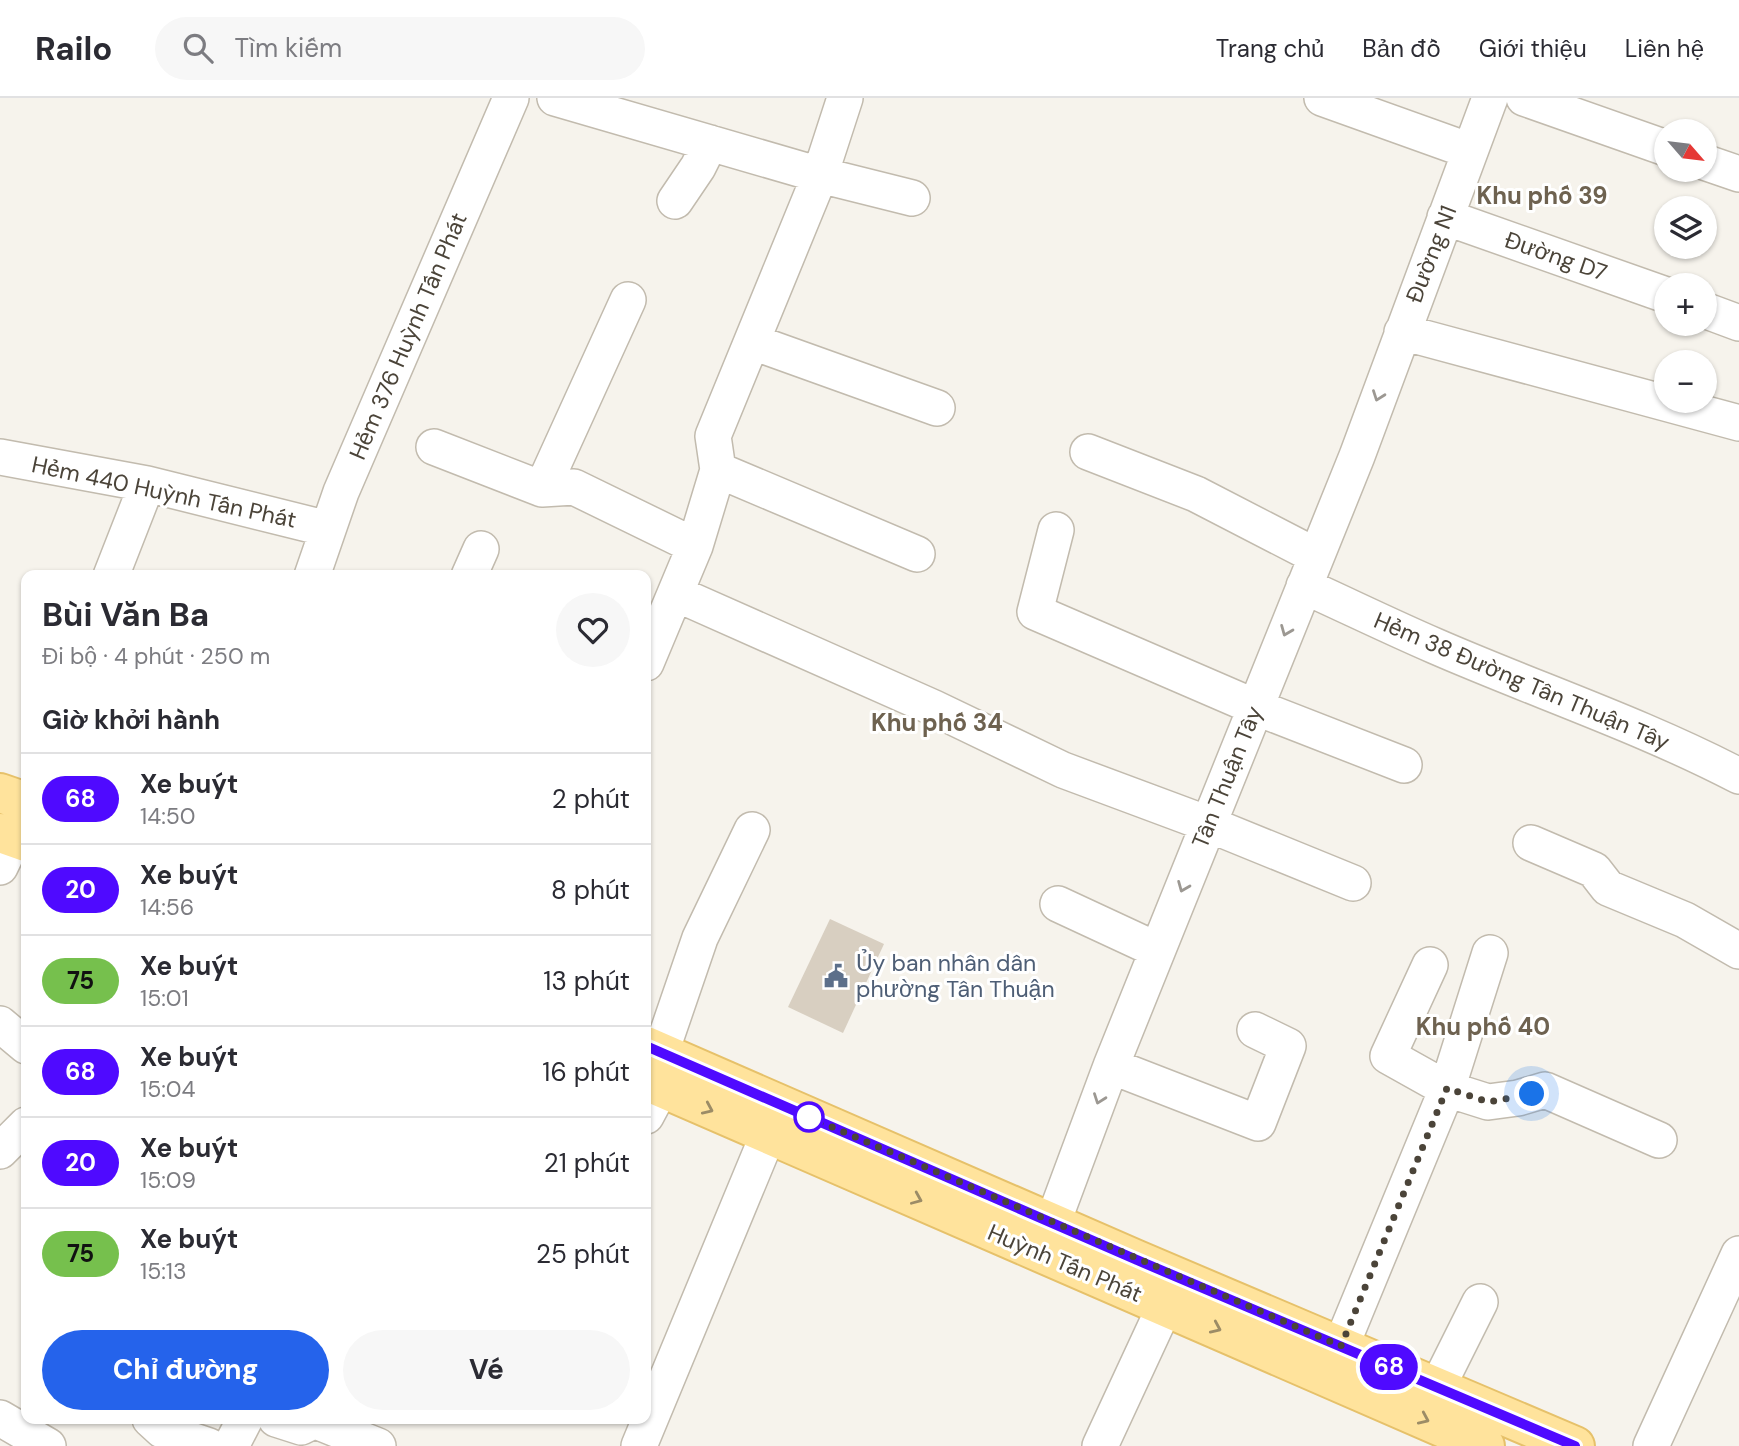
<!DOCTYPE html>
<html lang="vi">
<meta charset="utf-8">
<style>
body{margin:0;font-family:"DM Sans",sans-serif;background:#f7f7f7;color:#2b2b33;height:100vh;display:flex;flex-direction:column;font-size:26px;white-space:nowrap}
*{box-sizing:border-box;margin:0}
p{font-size:23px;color:#7c7c81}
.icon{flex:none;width:38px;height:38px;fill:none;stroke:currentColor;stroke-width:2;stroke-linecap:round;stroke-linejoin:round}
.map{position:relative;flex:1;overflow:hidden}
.sheet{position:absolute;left:21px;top:472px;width:630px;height:854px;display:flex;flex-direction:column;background:#fff;border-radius:14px;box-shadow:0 2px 5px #0004}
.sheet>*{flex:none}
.badge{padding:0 14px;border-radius:23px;font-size:24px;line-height:46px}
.needle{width:46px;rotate:118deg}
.controls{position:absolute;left:1654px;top:21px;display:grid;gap:14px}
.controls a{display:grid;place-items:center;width:63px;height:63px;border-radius:50%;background:#fff;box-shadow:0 2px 5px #0004;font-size:35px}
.you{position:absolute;width:35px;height:35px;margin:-18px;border:5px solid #fff;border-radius:50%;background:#1a73e8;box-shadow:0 0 0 10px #1a73e833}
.map>.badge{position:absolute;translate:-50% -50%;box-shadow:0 0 0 4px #fff}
h2{padding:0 21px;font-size:26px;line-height:63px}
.round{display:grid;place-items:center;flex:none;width:74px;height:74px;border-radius:37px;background:#f7f7f7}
.head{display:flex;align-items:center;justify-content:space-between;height:119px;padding:0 21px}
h1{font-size:33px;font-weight:700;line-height:52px}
.action{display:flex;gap:14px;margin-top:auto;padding:14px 21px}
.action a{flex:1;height:80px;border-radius:42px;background:#2563eb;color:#fff;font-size:28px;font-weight:700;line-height:80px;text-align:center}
.action a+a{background:#f7f7f7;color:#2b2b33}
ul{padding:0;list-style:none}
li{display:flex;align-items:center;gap:21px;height:91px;padding:0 21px;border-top:2px solid #e1e1e2}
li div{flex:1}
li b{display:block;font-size:26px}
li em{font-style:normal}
li .badge{min-width:77px;font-weight:700;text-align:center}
header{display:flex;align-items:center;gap:42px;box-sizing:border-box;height:98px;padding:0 35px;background:#fff;border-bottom:2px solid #e1e1e2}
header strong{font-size:33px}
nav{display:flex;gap:38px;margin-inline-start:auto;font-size:24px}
.search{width:490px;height:63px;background:#f7f7f7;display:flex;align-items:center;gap:18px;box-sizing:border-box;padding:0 24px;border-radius:38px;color:#7c7c81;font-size:26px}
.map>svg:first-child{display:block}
.building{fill:#d8cfc1}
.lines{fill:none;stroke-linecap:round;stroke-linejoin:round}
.minor-casing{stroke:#c2bbae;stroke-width:38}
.major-casing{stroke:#e6c16a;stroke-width:42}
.minor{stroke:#fff;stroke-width:35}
.major{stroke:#ffe39c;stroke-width:38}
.oneway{stroke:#9c9892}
.oneway2{stroke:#9c8c66}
.line-casing{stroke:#fff;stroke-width:16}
.line{stroke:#4f0aff;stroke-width:10}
.walk{stroke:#4b4439;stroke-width:7;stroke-dasharray:0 12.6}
.stop-dot{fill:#fff;stroke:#4f0aff;stroke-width:3.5}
.labels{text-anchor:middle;stroke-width:6;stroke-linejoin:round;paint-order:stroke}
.street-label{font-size:23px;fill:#4b4439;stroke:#fff}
.service-label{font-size:23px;fill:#4e5e75;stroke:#fff;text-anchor:start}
.neighbourhood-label{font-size:24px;font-weight:bold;fill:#6e6250;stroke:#fff}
</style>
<header>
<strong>Railo</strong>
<div class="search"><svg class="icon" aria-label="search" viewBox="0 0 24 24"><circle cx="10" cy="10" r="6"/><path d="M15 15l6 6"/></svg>Tìm kiếm</div>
<nav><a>Trang chủ</a><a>Bản đồ</a><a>Giới thiệu</a><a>Liên hệ</a></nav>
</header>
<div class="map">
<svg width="1739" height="1348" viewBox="0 0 1739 1348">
<rect width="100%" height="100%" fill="#f6f3ec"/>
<path class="building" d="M830 821 884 846 843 935 788 909Z"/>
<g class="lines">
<g class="minor-casing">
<path id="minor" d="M555 0 820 77 912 100
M1322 0 1470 53
M1524 0 1666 50
M1704 64 1739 76
M675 103 698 69 710 45
M1445 119 1666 197
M1704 212 1739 225
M1402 234 1739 325
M753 244 937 310
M434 349 542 391 574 389 695 448
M1088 354 1196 396 1316 458
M0 359 147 386 328 431
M718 372 917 456
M542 391 628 202
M1056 432 1035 514 1255 609 1404 667
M111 478 147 386
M312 478 341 394 511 0
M469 478 481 451
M1304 488C1348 508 1391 529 1435 548 1536 592 1641 627 1739 678
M677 496 934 610 1063 672 1208 726 1353 785
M646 565 695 448 718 372 713 338 820 77 845 0
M1531 745 1594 772 1608 790 1685 822 1739 853
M0 769 14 740
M1058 806 1157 852
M1430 867 1388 958 1447 991 1488 1004 1518 1000 1545 992 1659 1042
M0 926 26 948
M661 954 700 840 752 732
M1111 968 1258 1025 1288 948 1255 932
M646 1018 661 990
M0 1053 26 1027
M1053 1124 1111 968 1357 358 1490 0
M1341 1248 1447 991 1490 855
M1437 1290 1480 1204
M0 1320 48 1348
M150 1321 162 1332 209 1348
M276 1321 301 1329 317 1321
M316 1323 378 1348
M231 1348 245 1321
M639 1348 768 1037
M1100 1348 1177 1182
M1651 1348 1739 1156"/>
</g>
<g class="major-casing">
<path id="major" d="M0 695 26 704
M0 735 26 744
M646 948 1137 1162 1575 1348
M646 983 1485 1348"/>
</g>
<use href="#minor" class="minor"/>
<use href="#major" class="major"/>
</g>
<defs><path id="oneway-chevron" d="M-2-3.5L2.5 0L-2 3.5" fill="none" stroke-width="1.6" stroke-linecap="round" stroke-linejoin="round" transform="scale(1.75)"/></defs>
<g class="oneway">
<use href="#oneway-chevron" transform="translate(1378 298) rotate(110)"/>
<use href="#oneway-chevron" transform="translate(1286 533) rotate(112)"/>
<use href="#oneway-chevron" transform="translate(1183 789) rotate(112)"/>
<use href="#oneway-chevron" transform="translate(1099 1001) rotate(110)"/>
</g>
<g class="oneway2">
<use href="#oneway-chevron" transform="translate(708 1011) rotate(24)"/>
<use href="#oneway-chevron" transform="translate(917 1101) rotate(23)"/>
<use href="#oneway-chevron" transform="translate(1216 1230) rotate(24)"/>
<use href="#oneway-chevron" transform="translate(1424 1321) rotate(24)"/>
</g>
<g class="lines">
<g class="line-casing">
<path id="line" d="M646 948 1137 1162 1575 1348"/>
</g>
<use href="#line" class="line"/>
<path class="walk" d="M809 1019 1341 1248 1447 990 1488 1004 1532 996"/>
</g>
<defs>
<g id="civic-bare" transform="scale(1.89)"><path d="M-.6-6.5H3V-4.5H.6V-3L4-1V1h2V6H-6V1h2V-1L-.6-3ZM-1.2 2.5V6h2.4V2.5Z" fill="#5c6f8a" stroke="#fff" stroke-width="2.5" paint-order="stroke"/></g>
</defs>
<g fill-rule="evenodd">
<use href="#civic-bare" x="836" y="878"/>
</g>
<circle class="stop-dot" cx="809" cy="1019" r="14"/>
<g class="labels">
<g class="street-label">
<text transform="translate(1431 156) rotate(-69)" y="8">Đường N1</text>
<text transform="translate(1556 158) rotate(19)" y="8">Đường D7</text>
<text transform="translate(408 238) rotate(-67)" y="8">Hẻm 376 Huỳnh Tấn Phát</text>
<text transform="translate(164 394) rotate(12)" y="8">Hẻm 440 Huỳnh Tấn Phát</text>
<text transform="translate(1522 583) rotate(23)" y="8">Hẻm 38 Đường Tân Thuận Tây</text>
<text transform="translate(1227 679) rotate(-68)" y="8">Tân Thuận Tây</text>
<text transform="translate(1065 1165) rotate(23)" y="8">Huỳnh Tấn Phát</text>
</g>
<g class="service-label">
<text x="856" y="873">Ủy ban nhân dân<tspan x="856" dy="26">phường Tân Thuận</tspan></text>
</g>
<g class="neighbourhood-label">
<text x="1542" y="106">Khu phố 39</text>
<text x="937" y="633">Khu phố 34</text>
<text x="1483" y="937">Khu phố 40</text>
</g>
</g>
</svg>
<div class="controls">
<a><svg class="needle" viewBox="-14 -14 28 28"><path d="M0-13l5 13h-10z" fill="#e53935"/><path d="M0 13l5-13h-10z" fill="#7c7c81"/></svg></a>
<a><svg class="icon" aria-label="layers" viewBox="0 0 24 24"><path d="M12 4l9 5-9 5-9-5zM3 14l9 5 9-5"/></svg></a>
<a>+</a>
<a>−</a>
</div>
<div class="you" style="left:1532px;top:996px"></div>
<b class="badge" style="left:1389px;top:1269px;background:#4f0aff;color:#fff">68</b>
<section class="sheet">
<div class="head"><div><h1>Bùi Văn Ba</h1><p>Đi bộ · 4 phút · 250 m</p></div><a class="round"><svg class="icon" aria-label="heart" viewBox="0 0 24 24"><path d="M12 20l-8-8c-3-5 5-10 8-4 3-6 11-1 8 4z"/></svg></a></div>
<h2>Giờ khởi hành</h2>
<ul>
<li><span class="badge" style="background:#4f0aff;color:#fff">68</span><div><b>Xe buýt</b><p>14:50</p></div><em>2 phút</em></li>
<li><span class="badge" style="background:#4f0aff;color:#fff">20</span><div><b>Xe buýt</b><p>14:56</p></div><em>8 phút</em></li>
<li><span class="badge" style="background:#76c04d;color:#111">75</span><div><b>Xe buýt</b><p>15:01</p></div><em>13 phút</em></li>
<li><span class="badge" style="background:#4f0aff;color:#fff">68</span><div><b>Xe buýt</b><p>15:04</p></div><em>16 phút</em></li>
<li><span class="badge" style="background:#4f0aff;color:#fff">20</span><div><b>Xe buýt</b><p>15:09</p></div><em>21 phút</em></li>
<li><span class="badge" style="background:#76c04d;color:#111">75</span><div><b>Xe buýt</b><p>15:13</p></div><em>25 phút</em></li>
</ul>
<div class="action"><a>Chỉ đường</a><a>Vé</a></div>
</section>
</div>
